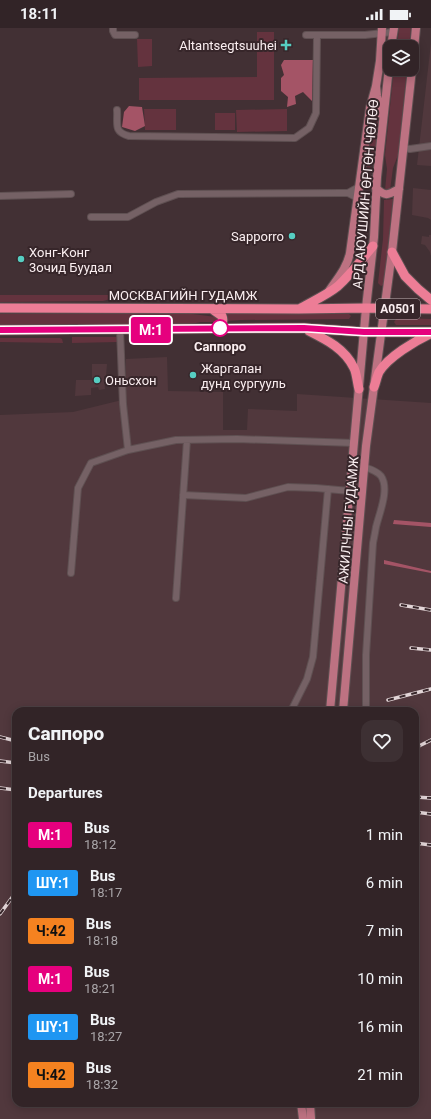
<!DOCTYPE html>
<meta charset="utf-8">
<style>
body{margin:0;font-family:Roboto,sans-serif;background:#3d3033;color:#f1f3f6;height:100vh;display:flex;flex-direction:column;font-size:15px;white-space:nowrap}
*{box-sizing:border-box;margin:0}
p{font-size:13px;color:#a8a4a7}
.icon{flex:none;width:22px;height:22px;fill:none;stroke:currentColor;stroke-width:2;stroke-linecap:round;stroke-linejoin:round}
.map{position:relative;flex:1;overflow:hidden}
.details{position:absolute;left:12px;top:679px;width:407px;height:400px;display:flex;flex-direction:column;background:#322427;border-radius:12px;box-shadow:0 2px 10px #0003,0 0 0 1px #4d4144}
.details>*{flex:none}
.badge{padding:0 8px;border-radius:3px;font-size:14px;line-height:26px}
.buttons{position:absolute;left:383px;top:12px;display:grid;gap:8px}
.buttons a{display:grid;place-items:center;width:36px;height:36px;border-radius:8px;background:#322427;box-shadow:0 2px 10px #0003,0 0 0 1px #4d4144;font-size:20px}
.map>.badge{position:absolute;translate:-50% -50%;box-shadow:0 0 0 2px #fff}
h2{padding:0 16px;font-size:15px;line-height:36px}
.round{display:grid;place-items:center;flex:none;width:42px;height:42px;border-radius:12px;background:#3d3033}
.summary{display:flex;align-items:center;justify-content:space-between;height:68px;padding:0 16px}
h1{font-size:19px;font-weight:800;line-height:30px}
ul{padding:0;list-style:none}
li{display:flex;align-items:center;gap:12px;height:48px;padding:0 16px}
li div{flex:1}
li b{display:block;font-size:15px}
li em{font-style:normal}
li .badge{min-width:44px;font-weight:700;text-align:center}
.status{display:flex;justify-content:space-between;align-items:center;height:28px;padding:0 20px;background:#322427;direction:ltr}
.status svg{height:11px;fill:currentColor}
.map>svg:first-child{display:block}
.built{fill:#51383d;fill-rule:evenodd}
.green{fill:#64333e}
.forest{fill:#a45466}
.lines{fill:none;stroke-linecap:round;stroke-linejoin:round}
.minor-casing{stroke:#5f5052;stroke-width:8}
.major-casing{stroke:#5f5052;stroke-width:10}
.highway-casing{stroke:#5f5052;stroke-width:11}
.minor{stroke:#756165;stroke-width:6}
.major{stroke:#bd7282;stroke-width:8}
.highway{stroke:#ed7d96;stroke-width:9}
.rail-casing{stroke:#e2d5d7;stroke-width:3.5}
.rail{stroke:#37262a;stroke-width:2;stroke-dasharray:6;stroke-linecap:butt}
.line-casing{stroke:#fff;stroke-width:9}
.line{stroke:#e6007e;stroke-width:6}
.poi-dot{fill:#56cec2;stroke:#37262a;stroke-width:1.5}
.stop-dot{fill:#fff;stroke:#e6007e;stroke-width:2}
.labels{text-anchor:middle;stroke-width:4;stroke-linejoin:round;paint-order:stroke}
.shield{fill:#37262a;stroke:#c0b2b5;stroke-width:1}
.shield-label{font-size:12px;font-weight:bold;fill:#faeef0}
.poi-label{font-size:13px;fill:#faeef0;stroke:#37262a;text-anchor:start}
.street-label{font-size:13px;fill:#faeef0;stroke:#37262a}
.stop-label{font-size:13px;font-weight:bold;fill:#faeef0;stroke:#37262a}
</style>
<div class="status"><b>18:11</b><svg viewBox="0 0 49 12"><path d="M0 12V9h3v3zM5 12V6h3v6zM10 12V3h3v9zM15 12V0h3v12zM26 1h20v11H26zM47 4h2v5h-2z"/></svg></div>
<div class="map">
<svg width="431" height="1091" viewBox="0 0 431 1091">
<rect width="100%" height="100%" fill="#423034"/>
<path class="built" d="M431 15V138L417 137Z
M413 160 431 162V192L428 190 412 187Z
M429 207H431V228L430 224 425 217 421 216 422 208 429 209Z
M167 329 168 363 223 364V402H247L248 381 297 383V366L431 375V1091H0V387L73 384 126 371V331ZM16 683H415V1075H16Z
M92 336H107L106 348H104L105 361 99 362 98 359 91 360V367L75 368 76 352H92Z"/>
<path class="green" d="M399 0H411L409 19H397Z
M257 4H274V72H139V50L257 49Z
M137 11H152V38L138 39Z
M394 41H407L398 127 393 140 390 162 385 163 387 141 385 127Z
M144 81H176V102H145Z
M287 81V103L237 104 236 82Z
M376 81 380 89 375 122 368 147 366 150 365 149 373 89Z
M215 85H235V102H215Z
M393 171 384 254 383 257 381 258 378 255 383 211 384 172Z
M361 174 364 179 360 216 358 219 355 217Z
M0 267H114V270L103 273 0 274Z
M185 285 216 289 219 290 218 292 216 294H201L186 297H0V286Z
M226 285 349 286 351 288 349 291 241 292 227 293 228 288Z
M397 290 431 291V297H396L394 294Z
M72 309H118V314L72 315Z
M0 310H60L62 311 63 315 0 314Z"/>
<path class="forest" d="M284 32H313L312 73 303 64 295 68 296 76 287 79 288 69 281 63V50L284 47 281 37Z
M129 78 142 79 145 98 135 103 122 99 124 84Z
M394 492 431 495V499L393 496Z
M384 532 431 543V545L384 536Z"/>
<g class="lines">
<g class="minor-casing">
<path id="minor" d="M113 0V3L115 7H135
M306 7H365L393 4
M117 82C118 96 113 104 129 108L295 110 309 100 316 85 317 7
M403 120 410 121 431 118
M348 165 375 179
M0 168 71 166
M91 189H128L156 174 178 166 342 165H348L377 149
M120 302 123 376 128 422 176 412 237 411 354 415
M364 439C370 441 377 443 381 448 390 461 379 486 376 499 375 505 374 510 373 515L366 627V683
M183 467 246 470 288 459 316 460 350 463
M71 545 78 460 91 435 128 422
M176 570 187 412
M291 683 307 651 313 629 328 461"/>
</g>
<g class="major-casing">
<path id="major" d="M391 19 394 0
M412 40 416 0
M381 86 377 68 376 58 380 33 382 0
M376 160C385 169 388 167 399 161
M329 263C337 251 347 240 350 225L370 80 376 58
M330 683 366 280 374 209 377 149 390 30
M343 683 366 418 392 224 412 41
M301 1075 303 1091
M310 1075 311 1091"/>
</g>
<g class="highway-casing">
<path id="highway" d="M392 224 405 248 418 261 431 272
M0 280 299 281 366 280 431 281
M301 280C313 273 327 267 338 258 351 246 362 231 373 218
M212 281 222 288C224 293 222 296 219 300
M0 302 304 300 364 304H431
M309 303C327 312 345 321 354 340 357 346 357 355 359 361
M374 359C376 354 377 348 379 344 388 329 415 313 430 306"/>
</g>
<use href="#minor" class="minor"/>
<use href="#major" class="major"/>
<use href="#highway" class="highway"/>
<g class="rail-casing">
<path id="rail" d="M401 577 431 582
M411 620 431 622
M388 672 431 661
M0 709 16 713
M415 720 431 712
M0 733 16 735
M0 760 16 762
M415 769 431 770
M415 784 431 786
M415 815 431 817
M0 886 16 864"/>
</g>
<use href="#rail" class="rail"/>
</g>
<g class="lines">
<g class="line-casing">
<path id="line" d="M0 302 304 300 364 304H431"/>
</g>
<use href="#line" class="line"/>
</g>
<g class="poi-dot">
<path d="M284 11h4v4h4v4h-4v4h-4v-4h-4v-4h4z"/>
<circle cx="292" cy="208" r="4"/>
<circle cx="21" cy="231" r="4"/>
<circle cx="193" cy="347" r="4"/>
<circle cx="97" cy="352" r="4"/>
</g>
<circle class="stop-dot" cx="220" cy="300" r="8"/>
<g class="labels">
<rect class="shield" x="376" y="271" width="44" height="20" rx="3"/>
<g class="shield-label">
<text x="398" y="285">A0501</text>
</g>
<g class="poi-label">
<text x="277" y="22" text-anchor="end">Altantsegtsuuhei</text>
<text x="284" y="213" text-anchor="end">Sapporro</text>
<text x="29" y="229">Хонг-Kонг<tspan x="29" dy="15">3очид Буудал</tspan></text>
<text x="201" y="345">Жаргалан<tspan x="201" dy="15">дунд сургууль</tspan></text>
<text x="105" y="357">Оньсхон</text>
</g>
<g class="street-label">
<text transform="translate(365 166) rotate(-85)" y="5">АРД АЮУШИЙН ӨРГӨН ЧӨЛӨӨ</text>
<text x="183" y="272">МОСКВАГИЙН ГУДАМЖ</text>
<text transform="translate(348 492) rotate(-85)" y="5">АЖИЛЧНЫ ГУДАМЖ</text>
</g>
<g class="stop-label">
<text x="220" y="323">Саппоро</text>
</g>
</g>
</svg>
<div class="buttons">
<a><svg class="icon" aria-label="layers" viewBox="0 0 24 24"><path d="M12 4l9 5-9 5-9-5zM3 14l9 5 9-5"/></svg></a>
</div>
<b class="badge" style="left:151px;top:302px;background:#e6007e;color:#fff">М:1</b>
<section class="details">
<div class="summary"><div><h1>Саппоро</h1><p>Bus</p></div><a class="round"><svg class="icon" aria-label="heart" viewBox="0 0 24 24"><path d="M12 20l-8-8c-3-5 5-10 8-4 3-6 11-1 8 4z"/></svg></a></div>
<h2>Departures</h2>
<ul>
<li><span class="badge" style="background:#e6007e;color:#fff">М:1</span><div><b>Bus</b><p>18:12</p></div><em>1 min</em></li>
<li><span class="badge" style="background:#1f96f2;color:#fff">ШҮ:1</span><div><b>Bus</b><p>18:17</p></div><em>6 min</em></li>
<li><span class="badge" style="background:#f58220;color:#111">Ч:42</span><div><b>Bus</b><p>18:18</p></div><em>7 min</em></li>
<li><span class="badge" style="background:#e6007e;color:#fff">М:1</span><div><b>Bus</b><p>18:21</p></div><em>10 min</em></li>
<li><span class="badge" style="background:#1f96f2;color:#fff">ШҮ:1</span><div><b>Bus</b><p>18:27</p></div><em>16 min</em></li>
<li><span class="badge" style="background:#f58220;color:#111">Ч:42</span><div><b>Bus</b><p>18:32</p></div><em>21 min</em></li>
</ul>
</section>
</div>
